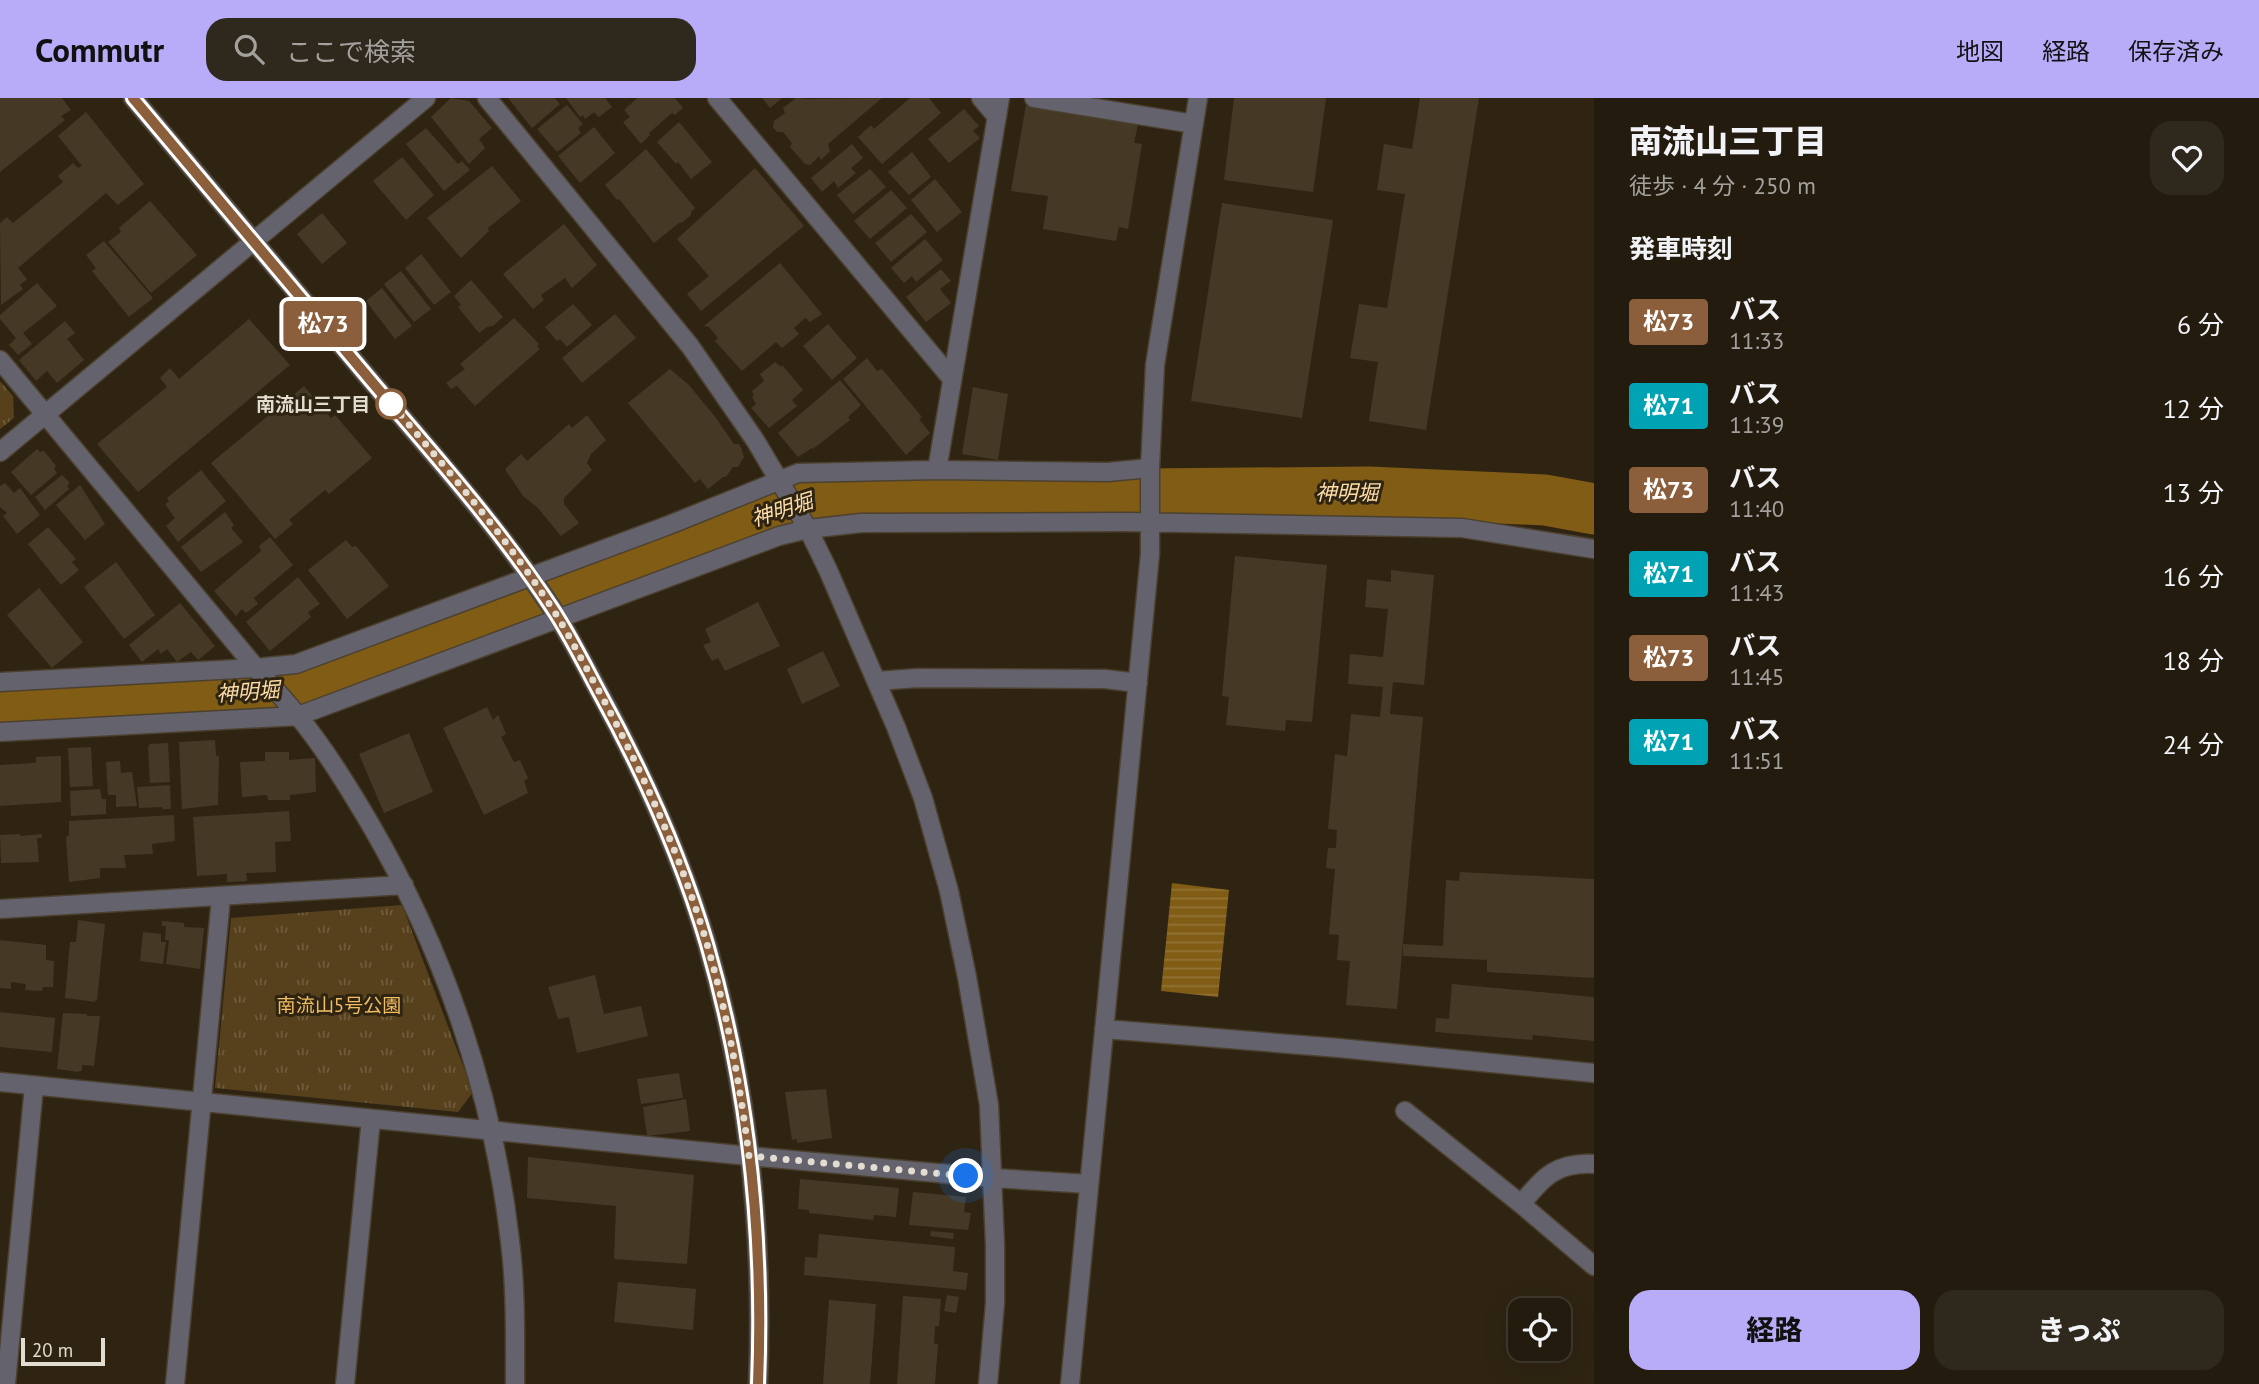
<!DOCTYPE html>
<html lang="ja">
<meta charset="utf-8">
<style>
body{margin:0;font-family:"PT Sans","Noto Sans JP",sans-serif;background:#2f281c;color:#f1f3f6;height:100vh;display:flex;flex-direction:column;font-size:26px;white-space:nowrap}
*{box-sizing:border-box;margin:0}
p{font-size:23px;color:#a3a19e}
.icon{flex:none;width:38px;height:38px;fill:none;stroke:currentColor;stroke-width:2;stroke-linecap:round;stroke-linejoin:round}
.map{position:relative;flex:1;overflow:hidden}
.details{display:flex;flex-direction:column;background:#231b0e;width:665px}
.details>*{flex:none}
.badge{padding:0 14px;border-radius:5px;font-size:24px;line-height:46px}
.tools{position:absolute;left:1508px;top:1200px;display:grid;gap:14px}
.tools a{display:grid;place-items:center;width:63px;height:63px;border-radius:14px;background:#231b0e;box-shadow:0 7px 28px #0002,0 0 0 2px #40392e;font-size:35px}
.scale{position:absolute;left:21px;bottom:18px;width:84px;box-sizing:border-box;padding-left:7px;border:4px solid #e3dcd0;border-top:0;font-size:19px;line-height:24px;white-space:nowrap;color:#e3dcd0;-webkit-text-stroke:5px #2f2412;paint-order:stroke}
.you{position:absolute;width:35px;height:35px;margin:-18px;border:5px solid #fff;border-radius:50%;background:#1a73e8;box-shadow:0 0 0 10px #1a73e833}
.map>.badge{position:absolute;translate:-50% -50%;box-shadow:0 0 0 4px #fff}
h2{padding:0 35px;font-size:26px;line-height:63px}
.round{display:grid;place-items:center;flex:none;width:74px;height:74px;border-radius:21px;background:#2f281c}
.headline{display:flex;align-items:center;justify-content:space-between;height:119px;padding:0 35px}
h1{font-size:33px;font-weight:800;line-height:52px}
.action{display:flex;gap:14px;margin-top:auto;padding:14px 35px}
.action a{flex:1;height:80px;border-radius:21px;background:#b8abf7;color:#111;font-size:28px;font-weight:800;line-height:80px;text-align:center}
.action a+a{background:#2f281c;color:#f1f3f6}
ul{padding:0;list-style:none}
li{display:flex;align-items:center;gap:21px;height:84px;padding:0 35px}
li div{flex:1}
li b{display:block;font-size:26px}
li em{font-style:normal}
li .badge{min-width:77px;font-weight:700;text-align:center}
header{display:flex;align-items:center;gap:42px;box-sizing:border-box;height:98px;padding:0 35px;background:#b8abf7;color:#111}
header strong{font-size:33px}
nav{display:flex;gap:38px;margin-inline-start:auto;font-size:24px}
.search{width:490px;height:63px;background:#2f281c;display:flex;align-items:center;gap:18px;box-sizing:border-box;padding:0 24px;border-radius:21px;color:#a3a19e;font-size:26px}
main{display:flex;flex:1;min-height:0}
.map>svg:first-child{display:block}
.park{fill:url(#park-tufts)}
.water{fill:url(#water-rules)}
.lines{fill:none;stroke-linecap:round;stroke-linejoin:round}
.river{stroke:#805c15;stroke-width:51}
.building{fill:#453926}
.minor-casing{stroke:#4c4130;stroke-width:21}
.minor{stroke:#64636d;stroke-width:18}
.line-casing{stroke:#fff;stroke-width:16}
.line{stroke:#8b5e3c;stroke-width:10}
.walk{stroke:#e3dcd0;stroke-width:7;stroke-dasharray:0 12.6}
.stop-dot{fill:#fff;stroke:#8b5e3c;stroke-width:3.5}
.labels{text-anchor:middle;stroke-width:6;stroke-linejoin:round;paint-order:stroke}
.stop-label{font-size:19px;font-weight:bold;fill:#e3dcd0;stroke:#2f2412;text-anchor:end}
.park-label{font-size:19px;fill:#f2be62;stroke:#2f2412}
.water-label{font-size:21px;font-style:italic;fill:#fddda9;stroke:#2f2412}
</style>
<header>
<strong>Commutr</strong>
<div class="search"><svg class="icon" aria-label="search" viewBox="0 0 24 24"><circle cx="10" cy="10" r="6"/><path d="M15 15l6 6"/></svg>ここで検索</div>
<nav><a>地図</a><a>経路</a><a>保存済み</a></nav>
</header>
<main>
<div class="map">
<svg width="1594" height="1286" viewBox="0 0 1594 1286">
<defs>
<pattern id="park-tufts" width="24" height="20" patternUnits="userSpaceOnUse" patternTransform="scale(1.75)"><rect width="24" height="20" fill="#56411c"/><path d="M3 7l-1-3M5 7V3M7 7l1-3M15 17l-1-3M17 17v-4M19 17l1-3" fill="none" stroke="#6e5c3c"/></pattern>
<pattern id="water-rules" width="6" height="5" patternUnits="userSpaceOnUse" patternTransform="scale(1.75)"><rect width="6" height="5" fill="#805c15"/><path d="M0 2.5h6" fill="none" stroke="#927336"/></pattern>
</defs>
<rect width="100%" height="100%" fill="#2f2412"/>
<path class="park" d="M0 283 13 298 14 320 0 331Z
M402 807 473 994 458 1014 215 990 231 820Z"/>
<path class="water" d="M1172 785 1229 792 1218 899 1161 893Z"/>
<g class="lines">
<path class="river" d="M0 611 201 599 315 589 699 440 811 399 1369 394 1545 402 1594 411"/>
</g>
<path class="building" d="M0 0H62L71 12 61 18 65 22 0 74Z
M451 0 469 3 492 30 479 41 485 50 469 66 431 19Z
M508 0H555L560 6 532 30Z
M566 0H605L612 9 599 19 594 14 585 21 583 17 580 19Z
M637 0H675L683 10 675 17 672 15 649 35 650 37 641 46 623 24 630 19 624 12Z
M762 0H782L770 10Z
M796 0 809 1 882 0 828 46 830 53 821 62 819 58 810 67 805 66 790 49 792 45 783 34H777L773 29 774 23 785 15 783 10Z
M910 0H929L941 15 882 66 858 39 871 27 874 31Z
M1234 0H1326L1313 94 1224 82Z
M1420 0H1479L1426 332 1369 323 1378 264 1350 260 1359 206 1387 210 1405 96 1377 92 1384 46 1412 51Z
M567 7 583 26 578 30 581 35 557 54 537 31Z
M1026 7 1064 13 1085 14 1091 19 1138 26 1134 45 1142 46 1128 131 1119 129 1116 143 1043 131 1048 98 1011 93Z
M964 11 979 28 973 33 980 40 949 65 928 41Z
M86 14 144 86 118 107 106 95 18 170 27 181 20 187 23 191 1 207 0 125 7 119 13 125 63 84 58 78 73 65 78 70 82 68 58 38Z
M679 24 712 64 691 81 678 64 676 66 657 44Z
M594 29 615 55 580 85 558 58Z
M426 30 458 66 462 63 470 72 444 93 406 46Z
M852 46 863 60 851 70 856 75 838 90 834 83 822 94 811 80Z
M646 51 695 110 691 114V117L683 124 679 125 654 145 619 101 617 102 605 87Z
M912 54 931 79 909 97 888 74Z
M402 59 434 97 406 122 373 83Z
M492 68 521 103 488 130 489 133 461 160 427 120Z
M755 70 804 128 701 213 687 196 709 178 677 141Z
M870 71 886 89 853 116 837 97Z
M935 81 962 114 937 134 911 102Z
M891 92 907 110 870 141 854 123Z
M150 103 197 157 151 195 108 144 121 134 119 130Z
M1222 105 1333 122 1302 320 1191 303Z
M322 115 347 145 322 166 297 136Z
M911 116 927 134 891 164 875 145Z
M564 126 597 167 572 190 565 180 541 197 544 202 533 211 503 176Z
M925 141 943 162 916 184 912 178 904 185 891 170Z
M104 143 153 200 129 219 92 173 96 170 86 157Z
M421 156 451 194 434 207 405 170Z
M780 165 822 216 810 224 805 220 794 230 799 236 782 250 776 244 742 273 715 243 718 240 709 229 704 228Z
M941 171 951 183 940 191 951 205 926 224 906 199Z
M401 173 431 211 414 224 384 186Z
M471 182 503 219 493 228 487 229 479 235 458 209 461 207 454 198Z
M37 185 57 208 23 235 32 246 18 257 9 247 16 240 0 221V217Z
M382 190 412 228 395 241 366 203Z
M573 206 592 227 567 249 560 241 557 243 545 229Z
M615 216 636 240 582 285 562 260Z
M514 220 539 246 537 248 540 251 475 308 457 288 451 291 446 285 465 271 460 266Z
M249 221 290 267 138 394 97 346 167 289 160 280 170 270 179 281Z
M65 223 75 235 67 241 84 262 57 285 47 273 36 283 19 262Z
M828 226 857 260 832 282 803 248Z
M867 260 877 273 882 271 922 319 919 321 930 335 906 357 843 281Z
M775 264 781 269 782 267 803 292 792 302 797 308 769 330 751 310 756 306 752 299 754 297 752 293 764 283 760 276Z
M670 271 689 287 716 320 734 346H739L742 352 744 359 738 369H733L726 379H723L708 391 700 381 695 385 628 305Z
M840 282 861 307 848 319 850 322 813 351 812 350 798 359 778 335Z
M304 288 331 320 335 317 372 360 329 396 325 392 289 422 293 426 275 441 211 365Z
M973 289 1008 296 998 362 962 356Z
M587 317 606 342 591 356 587 365 592 372 564 400V406L579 425 561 438 538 410 523 398 505 371 521 356 527 363 569 326 572 330Z
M37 351 40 354 44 353 56 368 54 371 57 375 31 397 11 374Z
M201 372 226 403 178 444 166 428 175 420 165 406 169 403 167 400Z
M62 377 70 385 67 388 69 391 45 412 35 399Z
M5 385 14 395 20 390 40 417 17 436 3 418 7 415 0 409V388Z
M80 387 105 426 85 442 56 407Z
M225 414 234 427 231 430 243 444 201 474 181 449Z
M48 429 76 461 72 464 79 472 61 487 28 446Z
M270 439 293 467 254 500 258 506 246 515 242 511 236 518 214 493 261 453 259 448Z
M346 442 352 449 356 448 389 488 347 521 308 472Z
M1235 458 1327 467 1312 624 1286 622 1285 633 1226 627 1229 599 1222 598Z
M116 464 155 517 124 541 84 489Z
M1391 472 1434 477 1424 587 1393 584 1390 616 1423 619 1397 911 1346 907 1350 863 1337 862 1339 837 1329 836 1335 771 1326 770 1328 750H1336L1337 732 1328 731 1335 656 1347 658 1351 616 1380 619 1383 589 1348 586 1350 556 1383 559 1388 511 1365 509 1367 481 1391 484Z
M298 479 320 506 308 514 311 519 270 553 246 524Z
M39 490 83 544 52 570 7 517Z
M758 504 780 548 725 573 718 560 712 563 703 547 711 544 705 531Z
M180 505 215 548 198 562 191 554 177 564 167 551 161 556 158 551 142 564 129 547Z
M823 553 840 588 802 606 787 571Z
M487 609 493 622 498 617 506 636 501 639 514 664 520 662 528 680 524 683 528 695 484 717 443 630Z
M409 635 433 694 384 715 359 656Z
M215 642 216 658H219L218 707 182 711 179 644Z
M168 645 170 684 150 685 148 648 150 646Z
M91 649 93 688 70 689 68 650Z
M265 654H289V662L315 660 316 694 290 697V702H268L267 697 242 699 240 664 265 663Z
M61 658V704L0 708V667L34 665 36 664V659Z
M120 663 121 675 132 674 137 708 116 709V697H108L106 664Z
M170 687 171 711H162V709L139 710 137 689Z
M100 691 102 701H106V716L71 718 70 693Z
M289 713 291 743 275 744 276 774 246 775 247 783 227 784V776L197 778 193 719Z
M174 717 175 743 152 746 153 756 124 757 126 770H100V780L69 784 66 739 69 737V723Z
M20 736V738L42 736V740H37L39 764 1 765 0 737Z
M1460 774 1594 781V880L1487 874V862L1403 858V846L1443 848 1446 782 1459 783Z
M78 822 105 826 97 902H95L96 904 65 900 70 844H76Z
M162 823 184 825V829L204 830 200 871 166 866 169 842H165L166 828H162Z
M143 834 161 836V844H166L163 866 140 863Z
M0 842 46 847V862L54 863 53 889H43L42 893 25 892 26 886 11 884V891L0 890Z
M595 877 604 916 641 908 648 938 577 955 569 919 558 921 548 889Z
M1452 886 1594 899V943L1533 937 1532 942 1435 934 1436 920 1449 921Z
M0 914 55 920 52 954 0 949Z
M63 915 87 916V918H100L94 968 82 967V972L78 974 57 971Z
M679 975 683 1000 641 1006 637 981Z
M826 991 832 1040 797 1045V1041L792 1042 785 994Z
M686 1001 690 1033 647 1038 643 1009Z
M528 1059 694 1077 687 1166 614 1161 616 1108 527 1100Z
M800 1081 899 1090 896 1119 874 1117 873 1122 809 1115V1112L798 1111Z
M913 1094 966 1099 964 1114 971 1115 968 1132 909 1127Z
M931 1133 954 1135 953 1141 930 1138Z
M819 1136 955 1149 953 1173 968 1175 966 1192 804 1177 805 1159 817 1160Z
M618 1184 696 1191 693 1232 614 1224Z
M947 1197 959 1199 956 1215 944 1213Z
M903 1198 941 1201 939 1228H935L934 1246H938L935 1286H897Z
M829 1202 876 1206 870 1286H823Z"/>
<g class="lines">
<g class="minor-casing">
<path id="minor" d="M133 0C213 95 292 189 372 284 434 357 499 430 552 510 571 539 586 570 603 601 645 679 682 761 707 846 748 988 764 1138 758 1286
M487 0 690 248 755 342 808 431 828 472 896 629 923 700 949 793 967 879 989 1007 995 1147V1205L988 1286
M717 0 952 281
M981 0 997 19
M1034 0 1194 26
M0 262 256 570C270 586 285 602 298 618 325 651 347 687 369 724 444 852 493 995 510 1143 516 1190 515 1238 515 1286
M0 354 426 0
M937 372 1000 0
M877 583 918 580 1105 581 1138 585
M0 584 256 570 296 566 669 427 798 375 937 372 1108 374 1150 370
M0 634 298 618 779 438 808 431 861 425 1126 424 1462 430 1594 451
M0 811 404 787
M1104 931 1339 950 1594 975
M0 984 749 1058 993 1080 1089 1086
M1405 1013 1521 1106 1594 1168
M1521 1106C1544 1079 1556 1064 1594 1066
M6 1286 34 988
M175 1286 221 800
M345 1286 371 1021
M1070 1286 1150 456V370L1155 267 1198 0"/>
</g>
<use href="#minor" class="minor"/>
</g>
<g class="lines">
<g class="line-casing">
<path id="line" d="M133 0C213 95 292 190 372 284 434 357 499 429 552 510 570 537 584 566 599 594 643 674 681 758 707 846 748 988 764 1139 758 1286"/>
</g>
<use href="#line" class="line"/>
<path class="walk" d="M391 306 388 302C445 369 504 436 552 510 569 536 583 565 599 593 642 673 681 758 707 846 727 915 740 986 749 1058L966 1078"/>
</g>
<circle class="stop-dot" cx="391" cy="306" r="14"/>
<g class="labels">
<g class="stop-label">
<text x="370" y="313">南流山三丁目</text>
</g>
<g class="park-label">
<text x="339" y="914">南流山5号公園</text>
</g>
<g class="water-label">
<text x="1347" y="402">神明堀</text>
<text transform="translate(782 412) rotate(-18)" y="7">神明堀</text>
<text transform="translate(248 594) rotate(-4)" y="7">神明堀</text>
</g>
</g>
</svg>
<div class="tools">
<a><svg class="icon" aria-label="locate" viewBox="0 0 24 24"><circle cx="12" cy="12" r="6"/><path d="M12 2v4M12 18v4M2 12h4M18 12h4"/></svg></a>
</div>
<div class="scale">20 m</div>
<div class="you" style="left:966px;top:1078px"></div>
<b class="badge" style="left:323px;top:226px;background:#8b5e3c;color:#fff">松73</b>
</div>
<section class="details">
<div class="headline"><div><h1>南流山三丁目</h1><p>徒歩 · 4 分 · 250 m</p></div><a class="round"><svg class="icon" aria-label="heart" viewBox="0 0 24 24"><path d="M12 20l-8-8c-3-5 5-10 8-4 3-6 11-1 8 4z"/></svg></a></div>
<h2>発車時刻</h2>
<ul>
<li><span class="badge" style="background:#8b5e3c;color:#fff">松73</span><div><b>バス</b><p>11:33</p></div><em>6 分</em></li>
<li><span class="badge" style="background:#00a3b4;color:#fff">松71</span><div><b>バス</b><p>11:39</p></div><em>12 分</em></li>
<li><span class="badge" style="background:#8b5e3c;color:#fff">松73</span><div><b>バス</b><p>11:40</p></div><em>13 分</em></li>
<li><span class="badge" style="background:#00a3b4;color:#fff">松71</span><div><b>バス</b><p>11:43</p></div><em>16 分</em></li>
<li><span class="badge" style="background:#8b5e3c;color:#fff">松73</span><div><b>バス</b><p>11:45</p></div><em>18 分</em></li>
<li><span class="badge" style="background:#00a3b4;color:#fff">松71</span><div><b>バス</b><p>11:51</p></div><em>24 分</em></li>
</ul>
<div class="action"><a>経路</a><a>きっぷ</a></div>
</section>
</main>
